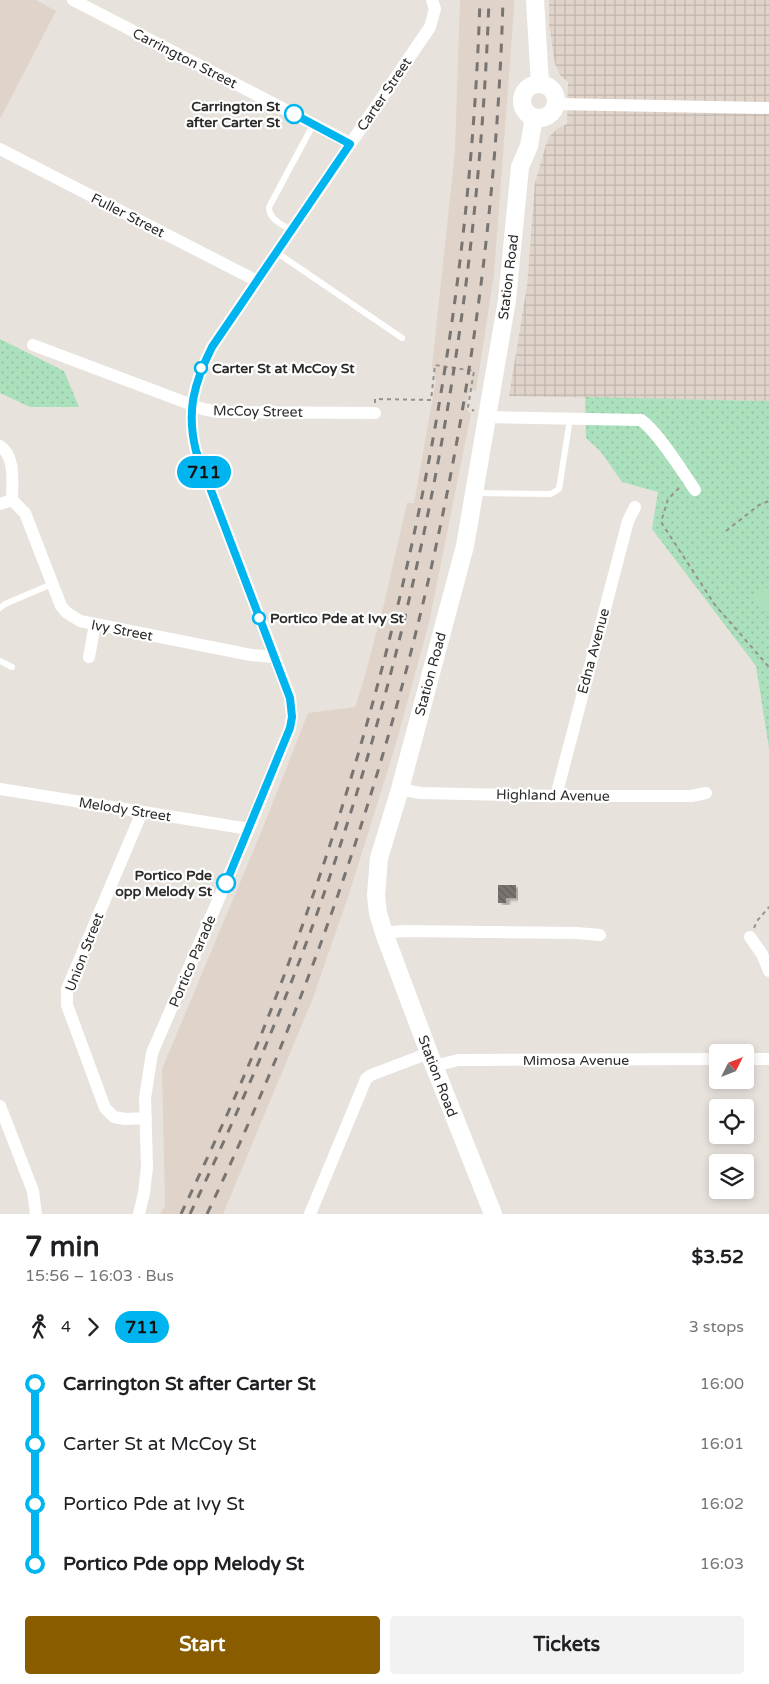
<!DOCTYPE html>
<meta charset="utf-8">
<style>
body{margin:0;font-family:"Varela Round",sans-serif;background:#f2f2f2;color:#202124;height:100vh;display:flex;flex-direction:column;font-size:19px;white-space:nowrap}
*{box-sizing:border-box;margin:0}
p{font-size:16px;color:#757577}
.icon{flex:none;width:28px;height:28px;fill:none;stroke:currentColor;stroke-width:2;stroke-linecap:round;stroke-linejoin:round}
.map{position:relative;height:1214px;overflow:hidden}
.drawer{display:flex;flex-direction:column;background:#fff;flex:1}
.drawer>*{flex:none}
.badge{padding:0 10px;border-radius:16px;font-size:18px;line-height:32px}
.needle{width:32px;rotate:48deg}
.buttons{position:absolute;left:709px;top:1044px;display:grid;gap:10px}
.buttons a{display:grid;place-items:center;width:45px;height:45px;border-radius:5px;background:#fff;box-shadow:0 2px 8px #0003;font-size:25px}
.map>.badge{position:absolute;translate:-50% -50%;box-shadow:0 0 0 2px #fff}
.legs{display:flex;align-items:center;gap:8px;height:55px;padding:0 25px;font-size:16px}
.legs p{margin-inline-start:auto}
.summary{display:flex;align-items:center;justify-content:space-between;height:85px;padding:0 25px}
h1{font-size:28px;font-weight:800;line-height:38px}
.cta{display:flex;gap:10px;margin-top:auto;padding:10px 25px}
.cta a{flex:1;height:58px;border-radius:5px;background:#895c00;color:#fff;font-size:20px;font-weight:800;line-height:58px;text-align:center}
.cta a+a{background:#f2f2f2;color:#202124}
ul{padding:0 25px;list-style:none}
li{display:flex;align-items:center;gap:18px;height:60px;font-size:19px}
li i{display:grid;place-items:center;width:8px;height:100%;margin:0 6px;background:currentColor}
li i::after{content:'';width:12px;height:12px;margin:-6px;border:4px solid;border-radius:50%;background:#fff}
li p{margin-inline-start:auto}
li:first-child i{background:linear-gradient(#0000 50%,currentColor 0)}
li:last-child i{background:linear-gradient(currentColor 50%,#0000 0)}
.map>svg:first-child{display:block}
.industrial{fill:url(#industrial-grid)}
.built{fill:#e0d4ca}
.grass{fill:url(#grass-dots)}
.garden{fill:#abe0bc}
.building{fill:url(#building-back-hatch);filter:url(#shadow)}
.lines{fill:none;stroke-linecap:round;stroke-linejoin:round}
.path{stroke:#96928e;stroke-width:2;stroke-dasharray:4 4;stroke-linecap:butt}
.service{stroke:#fff;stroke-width:6}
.minor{stroke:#fff;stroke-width:12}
.secondary{stroke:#fff;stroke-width:18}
.rail{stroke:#787471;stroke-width:3;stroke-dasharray:9 9;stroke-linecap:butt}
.line-1-casing{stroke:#fff;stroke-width:11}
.line-1{stroke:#00b5ef;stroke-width:8}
.stop-1-dot{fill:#fff;stroke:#00b5ef;stroke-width:2.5}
.labels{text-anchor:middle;stroke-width:4.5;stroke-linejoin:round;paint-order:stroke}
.street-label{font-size:14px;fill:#2d2b29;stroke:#fff}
.stop-label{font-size:14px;font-weight:bold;fill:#2d2b29;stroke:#fff;text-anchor:end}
</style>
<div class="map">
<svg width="769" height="1214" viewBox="0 0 769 1214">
<defs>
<pattern id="industrial-grid" width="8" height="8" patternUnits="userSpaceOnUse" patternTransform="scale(1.25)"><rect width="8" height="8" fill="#e0d4ca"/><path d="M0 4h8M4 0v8" fill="none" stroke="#c0b6ae"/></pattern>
<pattern id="grass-dots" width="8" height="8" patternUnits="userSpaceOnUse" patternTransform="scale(1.25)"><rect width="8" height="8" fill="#abe0bc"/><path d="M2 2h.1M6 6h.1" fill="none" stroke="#93c0a2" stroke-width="1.8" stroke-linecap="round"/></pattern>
<pattern id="building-back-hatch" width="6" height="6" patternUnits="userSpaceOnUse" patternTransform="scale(1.25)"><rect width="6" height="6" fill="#78746f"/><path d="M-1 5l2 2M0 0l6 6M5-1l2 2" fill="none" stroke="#635f5b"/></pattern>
<filter id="shadow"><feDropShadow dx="4" dy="2.5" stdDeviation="1" flood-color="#0004"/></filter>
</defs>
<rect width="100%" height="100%" fill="#e8e2dd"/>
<path class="industrial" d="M549 0H769V401L509 396 527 286 535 183 548 138 557 129 567 124 568 82 560 75 555 64 549 25Z"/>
<path class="built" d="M0 0H36L56 11 0 119Z
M460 0H514V9L494 274 476 391 469 390 466 408 471 414 429 623 395 747 349 894 313 998 223 1214H160L165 1206 162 1069 262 830 308 713 355 707 364 679 385 600 407 503H414L436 380 432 366 455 151Z"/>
<path class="grass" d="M0 339 64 371 79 407H30L0 393Z
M585 397 769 401V748L756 666 652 529 658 492 622 482 601 452 586 438Z"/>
<path class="garden" d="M769 587V617L754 598Z"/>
<path class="building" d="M498 885H516V898H506V903H498Z"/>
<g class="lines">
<path class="path" d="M375 403V399L431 400 435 365 474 371 468 407 474 411
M679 488 668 499 661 522 715 605 769 667
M726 531 759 505 769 501
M754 928 757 921 769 907"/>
<path class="service" d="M291 230C281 224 269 219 269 207L313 125
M276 252 402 338
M476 493 551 494 559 489 570 419
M0 608 5 604 52 584
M0 661 12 667"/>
<path class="minor" d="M73 0 350 143
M556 104 769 108
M0 149 257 281
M33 345 203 409 218 412 375 413
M486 417 641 420C658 432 683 472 695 490
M0 446C16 457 12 483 12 500
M12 500 25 513 61 606 66 612 80 621 251 655 274 657
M0 504 12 500
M89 657 95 624
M0 789 249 829
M400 789 420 793 556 796H691L706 793
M556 796 628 521 635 507
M142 812 67 989V1005L105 1108 114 1117 125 1119 146 1118
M384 933 403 931 577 933 600 935
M750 937 762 954 769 971
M745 1059H769
M435 1066 458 1060 718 1059
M0 1106 33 1191 36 1214
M139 1214 144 1193 147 1167 145 1098 152 1053 249 829 290 728 292 717 290 697 196 451C186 411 194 383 212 347L430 27 435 9 432 0
M310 1214 366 1079 371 1075 429 1053"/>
<path class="secondary" d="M535 0 540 84
M522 101a17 17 0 1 1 34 0a17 17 0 1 1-34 0Z
M493 1214 429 1053 384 933 378 913 376 895 379 858 400 789 465 546 507 300 520 167 529 146 534 117"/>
<path class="rail" d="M181 1214C215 1142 249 1069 277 994 399 676 469 340 480 0
M190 1214C238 1113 283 1010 320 905 422 614 478 308 489 0
M207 1214C388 835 491 420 503 0"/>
</g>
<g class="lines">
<g class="line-1-casing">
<path id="line-1" d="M226 883 290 728 292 717 290 698 196 451C186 411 194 383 212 347L350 144 294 114"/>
</g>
<use href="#line-1" class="line-1"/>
</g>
<g class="stop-1-dot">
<circle cx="294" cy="114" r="9"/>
<circle cx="201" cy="368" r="6"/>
<circle cx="259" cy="618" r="6"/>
<circle cx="226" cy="883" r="9"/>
</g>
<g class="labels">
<g class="street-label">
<text transform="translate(185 58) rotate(27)" y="5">Carrington Street</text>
<text transform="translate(384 94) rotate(-56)" y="5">Carter Street</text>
<text transform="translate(128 215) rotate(27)" y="5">Fuller Street</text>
<text transform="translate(508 277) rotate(-83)" y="5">Station Road</text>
<text transform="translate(258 411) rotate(1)" y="5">McCoy Street</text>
<text transform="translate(122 630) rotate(11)" y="5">Ivy Street</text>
<text transform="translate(593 651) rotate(-75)" y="5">Edna Avenue</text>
<text transform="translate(430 674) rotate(-75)" y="5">Station Road</text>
<text transform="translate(553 795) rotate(1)" y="5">Highland Avenue</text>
<text transform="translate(125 809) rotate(9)" y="5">Melody Street</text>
<text transform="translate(84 952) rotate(-69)" y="5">Union Street</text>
<text transform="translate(192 961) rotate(-67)" y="5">Portico Parade</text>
<text x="576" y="1065">Mimosa Avenue</text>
<text transform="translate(438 1076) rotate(69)" y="5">Station Road</text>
</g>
<g class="stop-label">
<text x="280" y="111">Carrington St<tspan x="280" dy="16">after Carter St</tspan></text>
<text x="212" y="373" text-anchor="start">Carter St at McCoy St</text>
<text x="270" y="623" text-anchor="start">Portico Pde at Ivy St</text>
<text x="212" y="880">Portico Pde<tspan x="212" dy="16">opp Melody St</tspan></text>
</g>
</g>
</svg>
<div class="buttons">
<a><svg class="needle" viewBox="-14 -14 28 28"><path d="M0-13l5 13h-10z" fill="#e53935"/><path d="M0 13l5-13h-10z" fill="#757577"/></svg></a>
<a><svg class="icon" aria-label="locate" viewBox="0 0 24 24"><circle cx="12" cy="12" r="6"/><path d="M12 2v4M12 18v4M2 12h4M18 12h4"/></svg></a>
<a><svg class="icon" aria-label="layers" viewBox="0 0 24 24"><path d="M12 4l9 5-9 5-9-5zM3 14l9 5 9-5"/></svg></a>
</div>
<b class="badge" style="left:204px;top:472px;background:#00b5ef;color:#111">711</b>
</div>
<section class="drawer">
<div class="summary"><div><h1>7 min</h1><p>15:56 – 16:03 · Bus</p></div><b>$3.52</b></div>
<div class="legs"><svg class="icon" aria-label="walk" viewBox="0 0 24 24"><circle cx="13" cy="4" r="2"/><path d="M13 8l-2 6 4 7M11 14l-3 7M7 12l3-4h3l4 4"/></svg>4<svg class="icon" aria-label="forward" viewBox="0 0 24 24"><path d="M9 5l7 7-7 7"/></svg><b class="badge" style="background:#00b5ef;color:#111">711</b><p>3 stops</p></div>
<ul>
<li><i style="color:#00b5ef"></i><b>Carrington St after Carter St</b><p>16:00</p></li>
<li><i style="color:#00b5ef"></i><span>Carter St at McCoy St</span><p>16:01</p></li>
<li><i style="color:#00b5ef"></i><span>Portico Pde at Ivy St</span><p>16:02</p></li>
<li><i style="color:#00b5ef"></i><b>Portico Pde opp Melody St</b><p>16:03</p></li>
</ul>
<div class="cta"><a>Start</a><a>Tickets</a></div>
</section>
